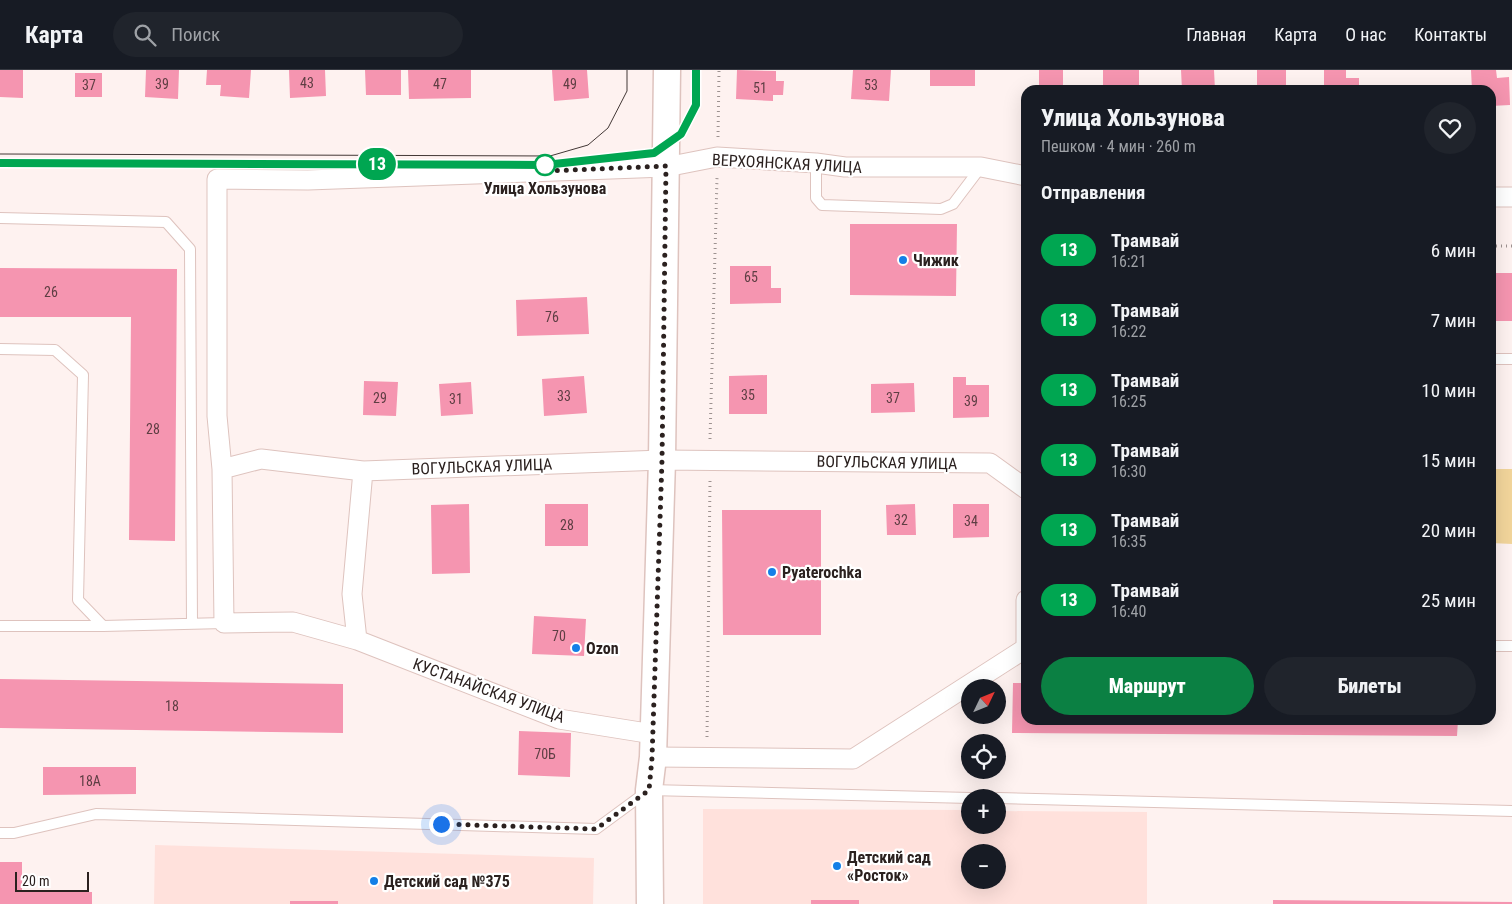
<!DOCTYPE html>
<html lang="ru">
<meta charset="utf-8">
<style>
body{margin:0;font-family:"Roboto Condensed",sans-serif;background:#20242c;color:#f1f3f6;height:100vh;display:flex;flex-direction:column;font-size:19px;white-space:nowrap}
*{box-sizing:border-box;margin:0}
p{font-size:16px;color:#9ea1a6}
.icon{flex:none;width:28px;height:28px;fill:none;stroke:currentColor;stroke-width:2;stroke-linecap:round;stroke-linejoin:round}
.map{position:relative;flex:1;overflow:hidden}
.details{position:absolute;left:1021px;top:15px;width:475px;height:640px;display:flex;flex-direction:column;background:#171b24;border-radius:15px;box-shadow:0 5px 20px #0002}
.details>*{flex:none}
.badge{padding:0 10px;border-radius:16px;font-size:18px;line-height:32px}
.needle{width:32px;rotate:47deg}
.buttons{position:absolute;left:961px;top:609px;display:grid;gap:10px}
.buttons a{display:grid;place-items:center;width:45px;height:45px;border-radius:50%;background:#171b24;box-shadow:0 5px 20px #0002;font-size:25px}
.scale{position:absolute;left:15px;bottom:12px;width:74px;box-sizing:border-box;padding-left:5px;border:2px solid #2b211f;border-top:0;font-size:14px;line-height:18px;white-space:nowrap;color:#2b211f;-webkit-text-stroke:4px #fff;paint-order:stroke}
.you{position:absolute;width:25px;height:25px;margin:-12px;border:4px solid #fff;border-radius:50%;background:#1a73e8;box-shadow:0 0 0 8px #1a73e833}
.map>.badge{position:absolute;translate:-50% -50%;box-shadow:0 0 0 2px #fff}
h2{padding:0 20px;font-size:19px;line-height:45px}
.round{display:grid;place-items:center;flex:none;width:52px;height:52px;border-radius:26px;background:#20242c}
.overview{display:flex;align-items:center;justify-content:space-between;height:85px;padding:0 20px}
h1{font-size:24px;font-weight:800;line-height:38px}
.cta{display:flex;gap:10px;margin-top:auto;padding:10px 20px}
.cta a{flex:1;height:58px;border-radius:30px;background:#0b8043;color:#fff;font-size:20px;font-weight:800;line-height:58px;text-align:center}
.cta a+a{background:#20242c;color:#f1f3f6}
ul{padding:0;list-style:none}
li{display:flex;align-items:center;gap:15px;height:70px;padding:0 20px}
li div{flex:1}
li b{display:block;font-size:19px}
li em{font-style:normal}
li .badge{min-width:55px;font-weight:700;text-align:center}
header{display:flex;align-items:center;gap:30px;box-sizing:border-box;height:70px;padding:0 25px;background:#171b24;border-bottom:1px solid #363941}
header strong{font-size:24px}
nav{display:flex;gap:28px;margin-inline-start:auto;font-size:18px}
.search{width:350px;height:45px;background:#20242c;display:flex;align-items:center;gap:12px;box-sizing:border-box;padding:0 18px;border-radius:28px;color:#9ea1a6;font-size:19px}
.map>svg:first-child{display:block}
.built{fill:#ffe1dc;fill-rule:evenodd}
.green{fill:#f2d59b}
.building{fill:#f595b0}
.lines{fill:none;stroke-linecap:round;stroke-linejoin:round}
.lane-casing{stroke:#dec3be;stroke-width:12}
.street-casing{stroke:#dec3be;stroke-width:21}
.secondary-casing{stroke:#dec3be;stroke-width:29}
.path{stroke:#9d9290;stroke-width:3;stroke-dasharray:1 4;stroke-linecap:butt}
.lane{stroke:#fff;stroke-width:10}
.street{stroke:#fff;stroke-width:19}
.secondary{stroke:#fff;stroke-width:26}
.tram{stroke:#433836;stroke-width:1}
.line-casing{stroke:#fff;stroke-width:11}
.line{stroke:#00a651;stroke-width:8}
.walk{stroke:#2b211f;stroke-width:5;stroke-dasharray:0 9}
.stop-dot{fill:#fff;stroke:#00a651;stroke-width:2.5}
.poi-dot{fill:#147fe7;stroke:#fff;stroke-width:2}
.labels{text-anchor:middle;stroke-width:4.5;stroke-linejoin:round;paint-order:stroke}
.number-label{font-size:14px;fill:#5e3e43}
.street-label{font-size:16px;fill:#2b211f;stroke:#fff}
.stop-label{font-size:16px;font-weight:bold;fill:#2b211f;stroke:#fff}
.poi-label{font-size:16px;font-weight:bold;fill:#2b211f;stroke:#fff;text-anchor:start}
</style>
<header>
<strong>Карта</strong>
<div class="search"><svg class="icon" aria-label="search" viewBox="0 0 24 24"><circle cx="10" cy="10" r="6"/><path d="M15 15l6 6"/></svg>Поиск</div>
<nav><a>Главная</a><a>Карта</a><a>О нас</a><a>Контакты</a></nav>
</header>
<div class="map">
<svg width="1512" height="834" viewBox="0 0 1512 834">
<rect width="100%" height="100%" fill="#fef2f0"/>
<path class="built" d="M703 739 970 740V755H998V741L1147 742V834H703ZM970 782H998V810H970Z
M155 775 594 788 593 834H154Z"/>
<path class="green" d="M1491 399H1512V474L1491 473Z"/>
<path class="building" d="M0 0H23V28L0 27Z
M146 0H179L178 29 145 27Z
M207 0H251L249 28 220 26 221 15H206Z
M289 0H325L326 26 290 28Z
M365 0H401V25H366Z
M408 0H471V28L409 29Z
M552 0H587L589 28 554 31Z
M737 0 776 1V11H784L783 25H773V31L736 29Z
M853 0H891L889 31 851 29Z
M930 0H975V16H930Z
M1039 0H1063V20H1039Z
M1103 0H1139V20H1103Z
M1181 0H1214L1215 20H1182Z
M1257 0H1286V20H1257Z
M1324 0H1346V8H1359V20H1324Z
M1471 0H1496L1497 8 1509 7 1510 35 1491 36V20H1472Z
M75 3H102V27H75Z
M850 154H957L956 226 850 225Z
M730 196H771V218H781V233L730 234Z
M0 198 177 199 175 471 129 470 131 247H0Z
M1491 203H1512V251H1491Z
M587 227 589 264 517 266 516 230Z
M767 305V344H729V306Z
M584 306 587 343 544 346 542 309Z
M953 307H966V315H989V347L953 348Z
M364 311 398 312 396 346 363 345Z
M471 312 473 344 441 346 439 314Z
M914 313 915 342 871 343V314Z
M469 434 470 503 432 504 431 435Z
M545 434H588V476H545Z
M915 434 916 465H887L886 435Z
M953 434H989V467L953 468Z
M722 440H821V565H723Z
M534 546 586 549 584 586 532 584Z
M0 609 343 614V663L0 658Z
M1013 613H1026V650H1458L1457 666 1012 663Z
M519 661 571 663 570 707 518 705Z
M43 697H136V724L43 725Z
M0 792H22V821L92 822V834H0Z
M811 830H859V834H811Z
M1273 830 1512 832V834H1273Z
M290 831H338V834H290Z"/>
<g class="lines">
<g class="lane-casing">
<path id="lane" d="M816 93V128L822 135 941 139 953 134 981 97
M0 148 166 152 190 179 192 554
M0 279 55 280 83 305 78 530 103 556 224 553
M1491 289H1512
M0 556H103
M1491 576H1512
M998 728 1512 741
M0 763H14L96 744 596 759 649 720 970 728"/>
</g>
<g class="street-casing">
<path id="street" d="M1026 106 981 97H845L816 93 717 87 666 97 308 110 217 109V346L222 399 261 389 363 401 662 390 990 393 1026 419
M1491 127H1512
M222 399 224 553 293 552 357 570
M363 401 352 524 357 570 559 649 653 664
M653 687 853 689 1026 578V530"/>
</g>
<g class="secondary-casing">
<path id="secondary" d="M650 834 649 720 653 687 662 390 667 0"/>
</g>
<path class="path" d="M718 67 719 0
M1491 176H1512
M710 369 717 108
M707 667 710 411"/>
<use href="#lane" class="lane"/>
<use href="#street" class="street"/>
<use href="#secondary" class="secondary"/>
<path class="tram" d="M0 84 550 86 588 75 608 58 627 21V0
M0 93 545 95 654 83 681 64 696 35V0"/>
</g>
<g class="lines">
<g class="line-casing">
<path id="line" d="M0 93 545 95 654 83 681 64 696 35V0"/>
</g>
<use href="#line" class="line"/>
<path class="walk" d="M441 754 596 759 649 720 652 688 662 390 666 96 547 101 545 95"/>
</g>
<circle class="stop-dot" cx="545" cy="95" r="10"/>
<g class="poi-dot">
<circle cx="903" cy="190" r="5"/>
<circle cx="772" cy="502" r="5"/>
<circle cx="576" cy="578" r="5"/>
<circle cx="837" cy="796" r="5"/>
<circle cx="374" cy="811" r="5"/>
</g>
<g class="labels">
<g class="number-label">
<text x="307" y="18">43</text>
<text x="162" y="19">39</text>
<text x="440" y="19">47</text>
<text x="570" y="19">49</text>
<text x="89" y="20">37</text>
<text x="871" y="20">53</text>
<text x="760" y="23">51</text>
<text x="751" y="212">65</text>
<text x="51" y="227">26</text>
<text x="552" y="252">76</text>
<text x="748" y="330">35</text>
<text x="564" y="331">33</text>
<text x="380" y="333">29</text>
<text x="893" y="333">37</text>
<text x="456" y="334">31</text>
<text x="971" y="336">39</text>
<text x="153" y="364">28</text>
<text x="901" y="455">32</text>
<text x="971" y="456">34</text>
<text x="567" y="460">28</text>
<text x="559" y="571">70</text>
<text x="172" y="641">18</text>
<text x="545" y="689">70Б</text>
<text x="90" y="716">18А</text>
</g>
<g class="street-label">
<text transform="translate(787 93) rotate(3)" y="6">ВЕРХОЯНСКАЯ УЛИЦА</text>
<text transform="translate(887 392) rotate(1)" y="6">ВОГУЛЬСКАЯ УЛИЦА</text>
<text transform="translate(482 396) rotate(-2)" y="6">ВОГУЛЬСКАЯ УЛИЦА</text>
<text transform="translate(489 620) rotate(20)" y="6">КУСТАНАЙСКАЯ УЛИЦА</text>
</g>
<g class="stop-label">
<text x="545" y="124">Улица Хользунова</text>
</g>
<g class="poi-label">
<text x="913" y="196">Чижик</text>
<text x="782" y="508">Pyaterochka</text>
<text x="586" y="584">Ozon</text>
<text x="847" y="793">Детский сад<tspan x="847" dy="18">«Росток»</tspan></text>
<text x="384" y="817">Детский сад №375</text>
</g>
</g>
</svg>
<div class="buttons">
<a><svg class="needle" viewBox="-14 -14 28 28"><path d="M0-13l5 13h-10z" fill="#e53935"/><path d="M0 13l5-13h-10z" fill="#9ea1a6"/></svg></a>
<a><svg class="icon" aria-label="locate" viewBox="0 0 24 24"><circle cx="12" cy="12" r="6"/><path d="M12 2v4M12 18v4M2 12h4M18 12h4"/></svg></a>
<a>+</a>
<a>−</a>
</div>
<div class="scale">20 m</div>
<div class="you" style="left:441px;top:754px"></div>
<b class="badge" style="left:377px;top:94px;background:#00a651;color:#fff">13</b>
<section class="details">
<div class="overview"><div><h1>Улица Хользунова</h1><p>Пешком · 4 мин · 260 m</p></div><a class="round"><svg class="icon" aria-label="heart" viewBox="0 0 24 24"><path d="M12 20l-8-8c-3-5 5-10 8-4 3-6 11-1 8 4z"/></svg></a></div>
<h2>Отправления</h2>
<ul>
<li><span class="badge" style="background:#00a651;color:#fff">13</span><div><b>Трамвай</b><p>16:21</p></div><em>6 мин</em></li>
<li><span class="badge" style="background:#00a651;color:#fff">13</span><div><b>Трамвай</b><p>16:22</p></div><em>7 мин</em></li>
<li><span class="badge" style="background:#00a651;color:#fff">13</span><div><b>Трамвай</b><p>16:25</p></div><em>10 мин</em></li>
<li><span class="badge" style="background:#00a651;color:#fff">13</span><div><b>Трамвай</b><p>16:30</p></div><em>15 мин</em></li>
<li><span class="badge" style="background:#00a651;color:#fff">13</span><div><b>Трамвай</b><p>16:35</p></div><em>20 мин</em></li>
<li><span class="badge" style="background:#00a651;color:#fff">13</span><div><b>Трамвай</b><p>16:40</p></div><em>25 мин</em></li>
</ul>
<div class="cta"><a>Маршрут</a><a>Билеты</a></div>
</section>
</div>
